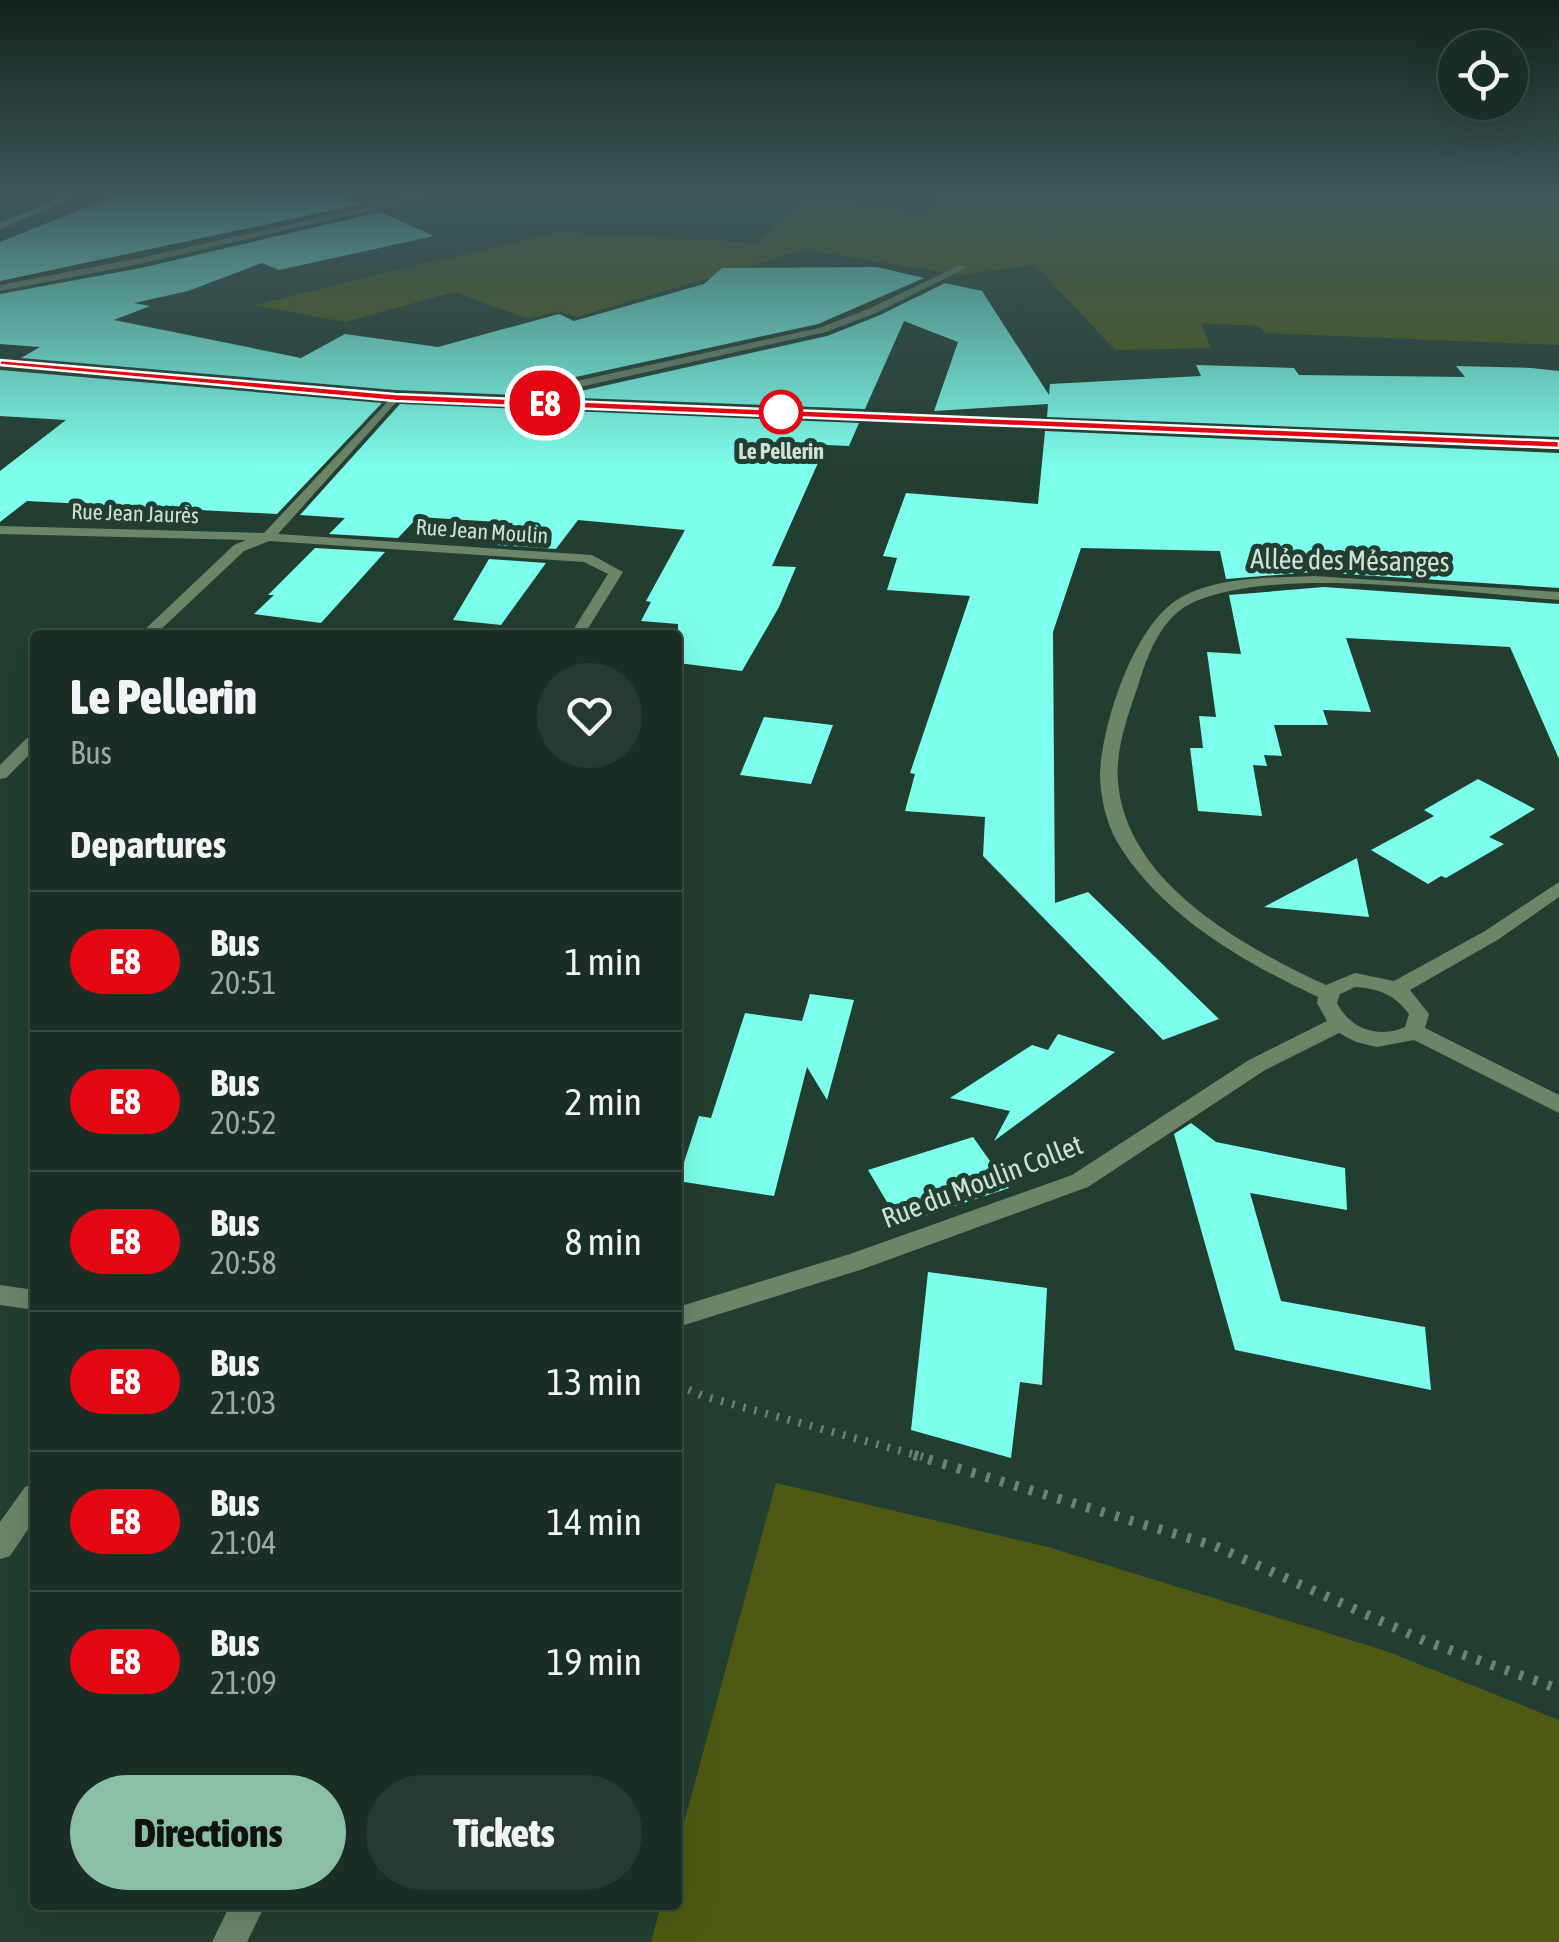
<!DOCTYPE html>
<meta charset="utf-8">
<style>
body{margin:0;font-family:"Asap Condensed",sans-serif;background:#273a32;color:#f1f3f6;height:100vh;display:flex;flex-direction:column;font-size:38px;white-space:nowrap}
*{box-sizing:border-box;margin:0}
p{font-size:32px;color:#9fa8a7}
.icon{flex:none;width:55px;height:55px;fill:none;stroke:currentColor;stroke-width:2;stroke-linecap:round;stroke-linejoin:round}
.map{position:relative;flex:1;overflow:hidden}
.sheet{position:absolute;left:30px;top:630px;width:652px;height:1280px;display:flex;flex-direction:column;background:#1a2e25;border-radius:10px;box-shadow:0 10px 40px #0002,0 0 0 2px #384a42}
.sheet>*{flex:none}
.badge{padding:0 20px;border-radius:32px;font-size:35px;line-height:65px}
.fabs{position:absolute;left:1438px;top:30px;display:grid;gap:20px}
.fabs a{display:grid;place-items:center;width:90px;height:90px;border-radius:50%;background:#1a2e25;box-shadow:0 10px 40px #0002,0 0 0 2px #384a42;font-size:50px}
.map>.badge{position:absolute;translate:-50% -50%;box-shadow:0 0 0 5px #fff}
h2{padding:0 40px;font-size:38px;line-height:90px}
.round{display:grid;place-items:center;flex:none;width:105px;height:105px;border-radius:52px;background:#273a32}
.overview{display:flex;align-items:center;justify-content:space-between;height:170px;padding:0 40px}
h1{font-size:48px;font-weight:800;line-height:75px}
.button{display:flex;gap:20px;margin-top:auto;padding:20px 40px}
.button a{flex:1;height:115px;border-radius:60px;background:#8abfa5;color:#111;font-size:40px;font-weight:800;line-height:115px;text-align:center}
.button a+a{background:#273a32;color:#f1f3f6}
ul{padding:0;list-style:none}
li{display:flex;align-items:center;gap:30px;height:140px;padding:0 40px;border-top:2px solid #384a42}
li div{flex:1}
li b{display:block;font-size:38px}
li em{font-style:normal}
li .badge{min-width:110px;font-weight:700;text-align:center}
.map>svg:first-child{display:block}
.green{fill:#4e5a13}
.building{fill:#7dfeed}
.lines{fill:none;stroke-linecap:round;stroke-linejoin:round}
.path-far2{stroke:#6b8276;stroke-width:2.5;stroke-dasharray:1 4;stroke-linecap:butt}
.path-far1{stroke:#6b8276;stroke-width:8;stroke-dasharray:2.5 9;stroke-linecap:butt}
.path{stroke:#6b8276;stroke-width:10;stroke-dasharray:4 11;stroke-linecap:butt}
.street{fill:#6c8567;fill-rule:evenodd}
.secondary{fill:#88b181;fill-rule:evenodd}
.line{fill:#e30613;stroke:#fff;stroke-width:2.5}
.stop-dot{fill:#fff;stroke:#e30613;stroke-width:5}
.labels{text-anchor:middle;stroke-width:10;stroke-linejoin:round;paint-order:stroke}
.far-stop-label{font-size:22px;font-weight:bold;fill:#d0e0d7;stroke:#223e31}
.far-street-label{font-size:22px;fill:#d0e0d7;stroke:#223e31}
.street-label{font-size:28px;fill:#d0e0d7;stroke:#223e31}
</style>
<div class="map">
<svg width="1559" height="1942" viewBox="0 0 1559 1942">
<rect width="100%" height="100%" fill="#223e31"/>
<path class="green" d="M943 196H1559V345L1266 333 1258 326 1201 323 1211 348 1115 350 1035 265 961 275 804 250 577 317 558 311 529 319 454 292 345 322 254 305 555 232 757 243 805 200 925 213Z
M776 1483 1048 1547 1386 1651 1559 1720V1942H651L661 1905H678V1845Z"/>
<path class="building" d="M114 196H344L362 204 0 281V242Z
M380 212 434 236 279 270 262 263 188 291 134 303 150 306 114 320 301 358 345 334 438 347 559 314 574 321 704 284 722 268 877 267 924 278 818 324 530 387 515 395 395 390 21 358 40 347 0 344V294L141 268Z
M945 283 982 291 1049 395 1050 384 1201 376 1196 365 1294 368 1299 375 1465 377 1456 366 1531 368 1559 371V437L1047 417 1048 404 934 411 958 342 904 321 865 409 554 397 827 336 878 316Z
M0 370 382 403 277 514 27 501 0 522V471L66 420 0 416Z
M400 404 859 423 849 446 826 445 772 566 796 567 779 607 742 671 678 663V624L641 621 651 602 646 601 685 530 578 520 556 549 498 545 513 523 418 517 398 538 329 534 345 518 300 515Z
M1045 431 1559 453V588L1314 572 1226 579 1220 551 1081 548 1053 632 1055 903 1088 892 1219 1019 1163 1040 983 856 985 817 905 811 915 774 910 773 970 596 887 590 897 558 883 556 906 493 1038 504Z
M315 548 385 552 321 623 254 614 274 595H268Z
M489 559 546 563 501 625 453 620Z
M1324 587 1559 604V759L1510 647 1346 638 1371 712 1323 710 1328 725H1274L1282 756 1264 755 1267 766 1253 765 1262 816 1198 811 1190 748H1203L1199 716 1216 717 1207 652 1241 654 1229 595Z
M764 717 833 725 811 784 740 775Z
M1478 779 1535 809 1489 837 1504 844 1446 878 1441 876 1428 884 1371 850 1434 816 1424 810Z
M1357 858 1369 917 1264 907Z
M810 994 854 1000 827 1100 807 1067 774 1196 678 1181 699 1116 711 1118 745 1013 802 1021Z
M1058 1034 1115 1052 994 1141 1010 1111 950 1098 1032 1045 1048 1050Z
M1191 1123 1216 1142 1345 1168 1347 1210 1250 1193 1281 1301 1425 1327 1431 1390 1235 1350 1174 1134Z
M973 1137 1009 1188 900 1224 868 1170Z
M928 1272 1047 1288 1042 1385 1020 1382 1011 1458 911 1430Z"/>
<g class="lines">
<path class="path-far2" d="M992 255 1064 223 1165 196"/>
<path class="path-far1" d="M678 1385 703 1396 923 1457"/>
<path class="path" d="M914 1455 1215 1546 1425 1641 1559 1689"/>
<path class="street" d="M416 196H432L140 264 0 291V285L140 258Z
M960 265 968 267 876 313 826 332 535 397 516 405 510 402 531 391 819 328 868 309Z
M395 394 401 397 399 399 278 534 592 555 623 572 584 635H570L608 574 584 562 269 541 244 551 155 635H139L234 545 246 540 0 534V526L264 533Z
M1314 576 1559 592V600C1462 593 1284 565 1196 601 1162 615 1148 653 1138 686 1128 715 1115 750 1118 782 1127 884 1243 946 1326 985L1355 973 1394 981 1485 931 1559 882V897L1499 939 1410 990 1429 1014 1425 1028 1559 1095V1113L1414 1040 1377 1047 1356 1042 1339 1033 1265 1070 1088 1187 863 1269 678 1327V1307L850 1254 1072 1175 1249 1060 1327 1021 1317 1003 1318 997C1243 962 1159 914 1116 840 1106 822 1100 795 1100 774 1102 724 1134 624 1180 598 1219 576 1270 578 1314 576ZM1355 987C1378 988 1395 995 1409 1014L1405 1027C1379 1039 1350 1029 1337 1003L1340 994Z
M35 735V749L6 778 0 779V765L29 736Z
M0 1285 35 1290V1310L0 1305Z
M35 1483V1519L10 1556 0 1559V1522L25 1487Z
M230 1905H265L247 1942H212Z"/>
<path class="secondary" d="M66 196H78L0 229V223Z
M0 360 395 394 1559 441V449L395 400 0 366Z"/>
</g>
<linearGradient id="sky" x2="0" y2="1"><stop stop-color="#13221b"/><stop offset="0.42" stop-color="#3e585a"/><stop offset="1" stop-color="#3e585a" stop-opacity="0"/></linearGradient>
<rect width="1559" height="468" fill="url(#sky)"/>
<path class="line" d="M0 360 395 394 1559 441V448L395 401 0 365Z"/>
<circle class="stop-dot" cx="781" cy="412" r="20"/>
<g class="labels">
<g class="far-stop-label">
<text x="781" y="459">Le Pellerin</text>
</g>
<g class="far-street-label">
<text transform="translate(135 513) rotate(2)" y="8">Rue Jean Jaurès</text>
<text transform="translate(482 531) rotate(4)" y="8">Rue Jean Moulin</text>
</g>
<g class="street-label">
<text transform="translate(1350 560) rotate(1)" y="10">Allée des Mésanges</text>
<text transform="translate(982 1181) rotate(-21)" y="10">Rue du Moulin Collet</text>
</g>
</g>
</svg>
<div class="fabs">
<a><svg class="icon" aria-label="locate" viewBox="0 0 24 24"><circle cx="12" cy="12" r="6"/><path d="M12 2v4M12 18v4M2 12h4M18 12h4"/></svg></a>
</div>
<b class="badge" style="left:545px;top:403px;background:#e30613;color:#fff">E8</b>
<section class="sheet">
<div class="overview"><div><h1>Le Pellerin</h1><p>Bus</p></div><a class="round"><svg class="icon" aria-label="heart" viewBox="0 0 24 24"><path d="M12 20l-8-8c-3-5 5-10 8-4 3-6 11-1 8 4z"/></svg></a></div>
<h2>Departures</h2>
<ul>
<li><span class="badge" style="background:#e30613;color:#fff">E8</span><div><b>Bus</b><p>20:51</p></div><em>1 min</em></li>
<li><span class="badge" style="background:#e30613;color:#fff">E8</span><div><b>Bus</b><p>20:52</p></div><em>2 min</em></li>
<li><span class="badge" style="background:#e30613;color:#fff">E8</span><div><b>Bus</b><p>20:58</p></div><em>8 min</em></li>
<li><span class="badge" style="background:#e30613;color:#fff">E8</span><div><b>Bus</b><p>21:03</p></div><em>13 min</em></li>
<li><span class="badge" style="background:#e30613;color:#fff">E8</span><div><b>Bus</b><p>21:04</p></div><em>14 min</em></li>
<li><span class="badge" style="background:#e30613;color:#fff">E8</span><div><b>Bus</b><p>21:09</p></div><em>19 min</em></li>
</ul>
<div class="button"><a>Directions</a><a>Tickets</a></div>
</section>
</div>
